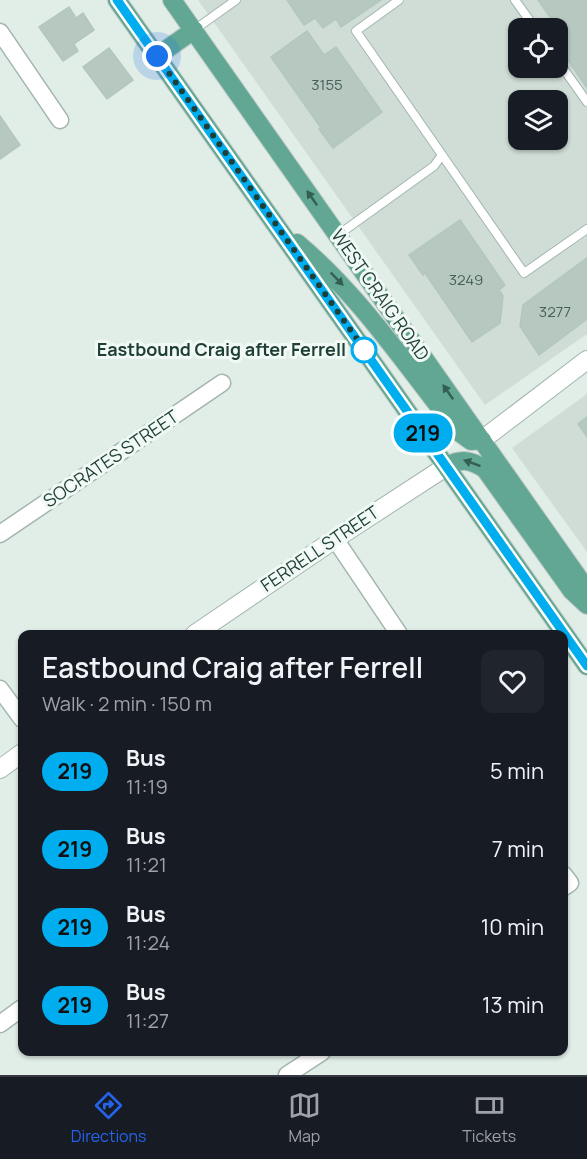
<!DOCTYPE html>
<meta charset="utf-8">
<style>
body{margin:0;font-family:Manrope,sans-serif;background:#20242c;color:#f1f3f6;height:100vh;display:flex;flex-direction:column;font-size:22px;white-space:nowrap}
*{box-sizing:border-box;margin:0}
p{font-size:20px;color:#9ea1a6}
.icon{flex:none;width:33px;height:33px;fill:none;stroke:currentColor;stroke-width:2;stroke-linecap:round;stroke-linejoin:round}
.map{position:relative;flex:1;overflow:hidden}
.sheet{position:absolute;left:18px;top:630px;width:550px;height:426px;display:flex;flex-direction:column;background:#171b24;border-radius:12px;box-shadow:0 2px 4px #0004}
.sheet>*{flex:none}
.badge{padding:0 12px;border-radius:20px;font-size:21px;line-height:39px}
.controls{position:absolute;left:508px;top:18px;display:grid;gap:12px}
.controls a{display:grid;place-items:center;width:60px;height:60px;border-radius:12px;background:#171b24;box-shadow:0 2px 4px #0004;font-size:30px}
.you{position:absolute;width:30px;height:30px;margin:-15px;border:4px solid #fff;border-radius:50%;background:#1a73e8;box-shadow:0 0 0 9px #1a73e833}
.map>.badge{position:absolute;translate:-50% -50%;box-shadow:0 0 0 3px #fff}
.round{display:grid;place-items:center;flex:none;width:63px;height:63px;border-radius:12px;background:#20242c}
.headline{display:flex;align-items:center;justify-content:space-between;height:102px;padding:0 24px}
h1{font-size:28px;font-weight:600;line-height:45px}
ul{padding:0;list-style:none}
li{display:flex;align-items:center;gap:18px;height:78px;padding:0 24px}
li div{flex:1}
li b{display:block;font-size:22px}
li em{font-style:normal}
li .badge{min-width:66px;font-weight:700;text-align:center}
.dock{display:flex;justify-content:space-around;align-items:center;height:84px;border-top:2px solid #363941;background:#171b24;font-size:16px;color:#9ea1a6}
.dock a{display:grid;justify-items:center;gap:3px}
.dock .selected{color:#2563eb}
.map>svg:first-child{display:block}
.built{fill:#cfddd6;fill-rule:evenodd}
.building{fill:#b6c8c0;stroke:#b2c7be;stroke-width:1.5}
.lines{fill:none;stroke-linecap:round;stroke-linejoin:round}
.service-casing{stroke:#a3b5ae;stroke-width:10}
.minor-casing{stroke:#a3b5ae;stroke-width:19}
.tertiary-casing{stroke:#a3b5ae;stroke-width:20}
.primary-casing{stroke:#c0c9c7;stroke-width:20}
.service{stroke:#fff;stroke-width:8}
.minor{stroke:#fff;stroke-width:16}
.tertiary{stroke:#fff;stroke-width:18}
.primary{stroke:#61a793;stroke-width:18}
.oneway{fill:#335e52}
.line-casing{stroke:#fff;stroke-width:14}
.line{stroke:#00adef;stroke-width:9}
.walk{stroke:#1f3f36;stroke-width:6;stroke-dasharray:0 10.8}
.stop-dot{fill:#fff;stroke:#00adef;stroke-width:3}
.labels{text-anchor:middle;stroke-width:6;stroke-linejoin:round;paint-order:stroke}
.number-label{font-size:15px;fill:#456158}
.street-label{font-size:18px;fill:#1f3f36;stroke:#f1f9f5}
.stop-label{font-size:18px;font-weight:bold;fill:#1f3f36;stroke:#f1f9f5;text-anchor:end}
</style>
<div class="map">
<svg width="587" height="1075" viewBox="0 0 587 1075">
<rect width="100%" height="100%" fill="#e1ede7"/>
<path class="built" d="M198 0H587V334L485 405ZM519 28H558V68H519ZM519 100H558V140H519Z
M587 394V552L512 448Z"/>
<path class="building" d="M287 0H381L341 27 336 19 323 28 315 18 304 25Z
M538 0H587V88L558 46 560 40 558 28H552L548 23 552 20Z
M69 7 76 18 83 13 94 30 74 44 78 51 63 61 39 27Z
M307 31 324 55 336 47 382 112 333 148 319 129 321 128 271 57Z
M109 48 133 80 107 99 83 67Z
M0 116 20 145 0 159Z
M460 220 505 285 499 290 503 296 500 323 472 342 425 273 423 275 409 255Z
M587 258V319L539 355 520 326 523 305Z
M587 417V437L578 424Z"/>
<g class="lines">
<g class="service-casing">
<path id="service" d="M399 0 356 31 524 273 587 229
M515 0 535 28
M194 30 236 0
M558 61 587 102
M338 235 434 166 442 155"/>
</g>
<g class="minor-casing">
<path id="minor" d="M0 32 60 120
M0 534 222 383
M335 539 399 634
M0 689 22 719
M564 875 570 883 564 887
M0 1024 22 1008
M287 1075 322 1052"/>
</g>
<g class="tertiary-casing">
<path id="tertiary" d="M482 440 587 360
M195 634 335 539 447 466
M0 769 22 753"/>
</g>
<g class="primary-casing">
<path id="primary" d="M117 0 587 666
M172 0 587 590
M157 56 194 30
M297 243C362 297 407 368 460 433L471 441 482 440
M447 466C461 458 471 460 485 469L572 591 587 605"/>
</g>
<use href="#service" class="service"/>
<use href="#minor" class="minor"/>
<use href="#tertiary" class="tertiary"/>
<use href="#primary" class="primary"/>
</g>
<defs><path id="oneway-solid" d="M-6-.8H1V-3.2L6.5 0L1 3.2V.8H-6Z" transform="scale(1.5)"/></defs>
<g class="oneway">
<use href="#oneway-solid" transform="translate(312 198) rotate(-125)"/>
<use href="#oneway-solid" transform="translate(337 279) rotate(46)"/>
<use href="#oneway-solid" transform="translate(448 392) rotate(-125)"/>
<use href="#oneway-solid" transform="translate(472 463) rotate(-160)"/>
</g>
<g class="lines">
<g class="line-casing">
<path id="line" d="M117 0 587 666"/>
</g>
<use href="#line" class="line"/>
<path class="walk" d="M157 56 371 359 364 350"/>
</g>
<circle class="stop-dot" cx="364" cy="350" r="12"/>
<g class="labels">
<g class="number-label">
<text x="327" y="90">3155</text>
<text x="466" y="285">3249</text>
<text x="555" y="317">3277</text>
</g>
<g class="street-label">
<text transform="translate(380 295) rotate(55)" y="6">WEST CRAIG ROAD</text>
<text transform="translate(111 459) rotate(-34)" y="6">SOCRATES STREET</text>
<text transform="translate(320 549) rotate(-34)" y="6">FERRELL STREET</text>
</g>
<g class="stop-label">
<text x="346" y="356">Eastbound Craig after Ferrell</text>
</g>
</g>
</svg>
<div class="controls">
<a><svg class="icon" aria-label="locate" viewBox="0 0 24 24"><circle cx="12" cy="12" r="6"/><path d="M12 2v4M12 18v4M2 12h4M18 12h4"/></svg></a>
<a><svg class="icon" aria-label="layers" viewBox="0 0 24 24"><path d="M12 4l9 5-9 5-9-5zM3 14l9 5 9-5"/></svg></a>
</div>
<div class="you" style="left:157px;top:56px"></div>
<b class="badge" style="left:423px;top:433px;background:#00adef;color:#111">219</b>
<section class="sheet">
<div class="headline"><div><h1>Eastbound Craig after Ferrell</h1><p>Walk · 2 min · 150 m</p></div><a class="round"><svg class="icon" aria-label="heart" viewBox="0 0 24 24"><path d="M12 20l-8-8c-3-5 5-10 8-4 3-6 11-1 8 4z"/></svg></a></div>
<ul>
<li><span class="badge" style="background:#00adef;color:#111">219</span><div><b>Bus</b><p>11:19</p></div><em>5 min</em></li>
<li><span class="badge" style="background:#00adef;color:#111">219</span><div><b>Bus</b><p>11:21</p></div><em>7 min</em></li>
<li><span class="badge" style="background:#00adef;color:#111">219</span><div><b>Bus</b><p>11:24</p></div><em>10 min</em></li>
<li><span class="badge" style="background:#00adef;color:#111">219</span><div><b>Bus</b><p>11:27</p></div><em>13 min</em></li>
</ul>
</section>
</div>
<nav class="dock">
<a class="selected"><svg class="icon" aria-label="directions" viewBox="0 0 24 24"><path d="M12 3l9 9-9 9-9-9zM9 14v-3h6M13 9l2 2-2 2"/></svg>Directions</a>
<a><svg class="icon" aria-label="map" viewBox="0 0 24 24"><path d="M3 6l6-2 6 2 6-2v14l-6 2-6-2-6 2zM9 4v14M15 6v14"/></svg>Map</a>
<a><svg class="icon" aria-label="tickets" viewBox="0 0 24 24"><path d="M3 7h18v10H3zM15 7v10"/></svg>Tickets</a>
</nav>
